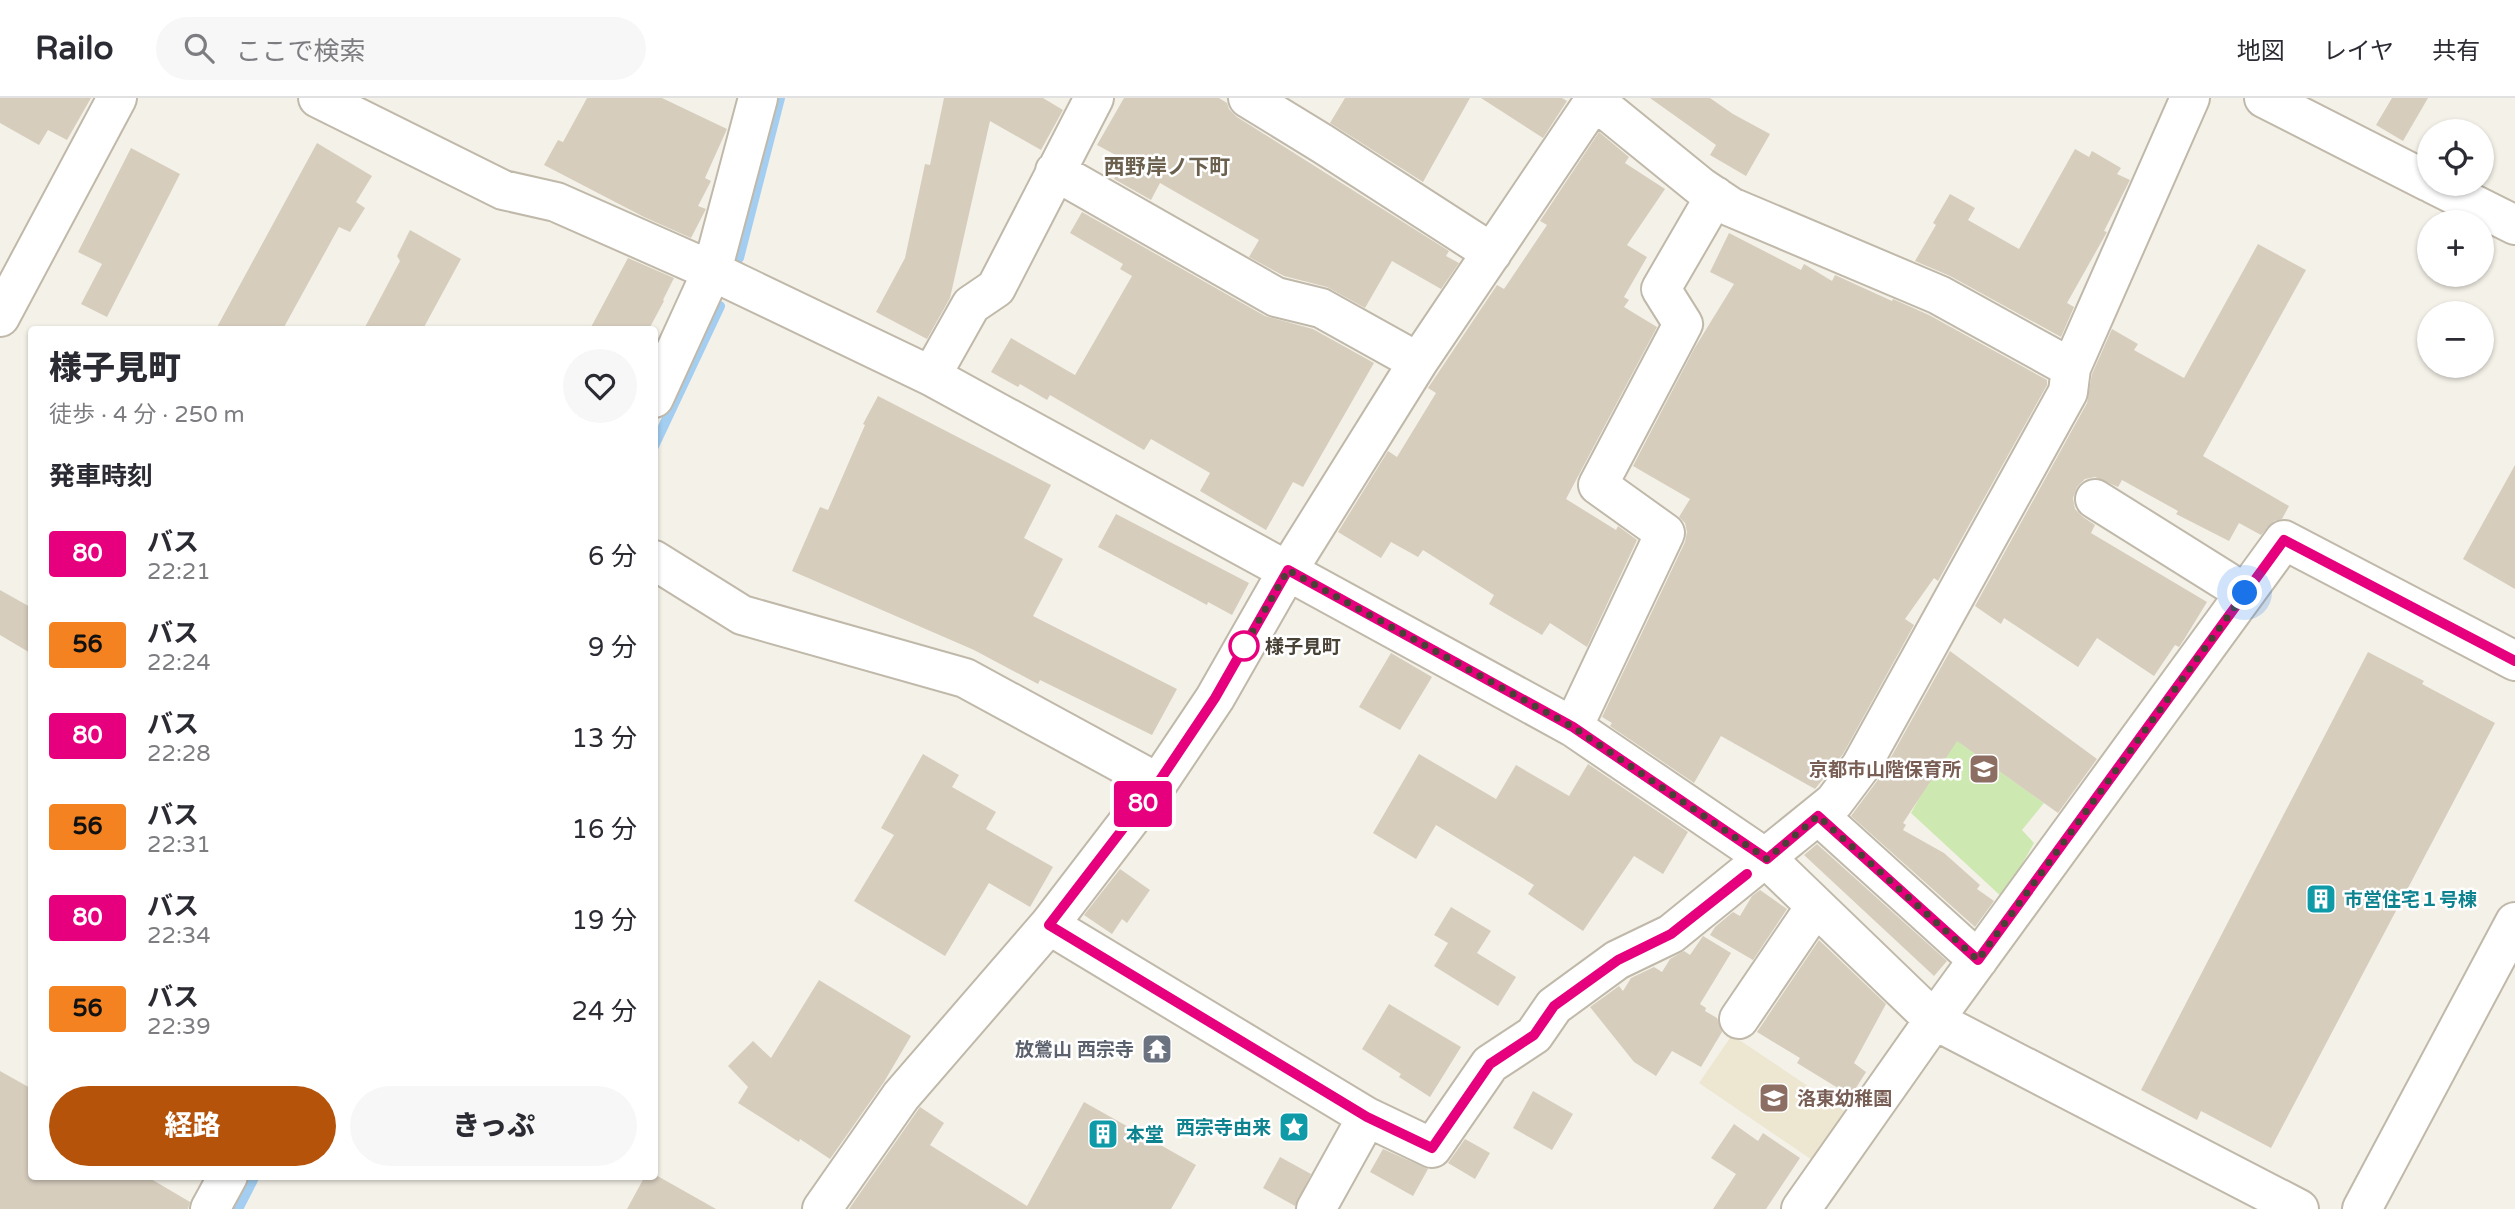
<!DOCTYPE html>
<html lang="ja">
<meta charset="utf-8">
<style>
body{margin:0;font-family:"Varela Round","Noto Sans JP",sans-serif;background:#f7f7f7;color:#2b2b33;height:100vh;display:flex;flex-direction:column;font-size:26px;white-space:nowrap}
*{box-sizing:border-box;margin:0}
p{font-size:23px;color:#7c7c81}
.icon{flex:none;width:38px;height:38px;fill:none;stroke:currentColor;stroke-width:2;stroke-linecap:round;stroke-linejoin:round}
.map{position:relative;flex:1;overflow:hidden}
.details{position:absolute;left:28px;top:228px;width:630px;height:854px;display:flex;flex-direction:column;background:#fff;border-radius:7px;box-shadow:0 2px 5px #0004}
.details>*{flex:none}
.badge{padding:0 14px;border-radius:5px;font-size:24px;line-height:46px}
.buttons{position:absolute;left:2417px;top:21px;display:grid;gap:14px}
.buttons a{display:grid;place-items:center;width:77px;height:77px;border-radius:50%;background:#fff;box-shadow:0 2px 5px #0004;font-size:35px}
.you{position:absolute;width:35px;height:35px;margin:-18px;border:5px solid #fff;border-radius:50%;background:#1a73e8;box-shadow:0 0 0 10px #1a73e833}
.map>.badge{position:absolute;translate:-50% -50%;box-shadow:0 0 0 4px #fff}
h2{padding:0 21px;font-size:26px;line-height:63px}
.round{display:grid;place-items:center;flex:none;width:74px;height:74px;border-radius:37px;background:#f7f7f7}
.summary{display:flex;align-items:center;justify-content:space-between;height:119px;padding:0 21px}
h1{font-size:33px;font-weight:800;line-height:52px}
.cta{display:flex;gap:14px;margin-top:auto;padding:14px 21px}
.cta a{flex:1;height:80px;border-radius:42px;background:#b45309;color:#fff;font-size:28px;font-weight:800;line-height:80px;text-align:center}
.cta a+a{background:#f7f7f7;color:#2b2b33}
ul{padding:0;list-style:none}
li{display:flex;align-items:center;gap:21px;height:91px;padding:0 21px}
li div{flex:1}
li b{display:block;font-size:26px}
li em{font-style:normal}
li .badge{min-width:77px;font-weight:700;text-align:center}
header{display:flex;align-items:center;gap:42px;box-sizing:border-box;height:98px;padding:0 35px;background:#fff;border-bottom:2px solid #e1e1e2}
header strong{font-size:33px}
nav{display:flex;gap:38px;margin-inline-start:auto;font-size:24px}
.search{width:490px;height:63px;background:#f7f7f7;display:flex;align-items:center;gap:18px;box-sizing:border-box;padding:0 24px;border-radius:38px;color:#7c7c81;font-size:26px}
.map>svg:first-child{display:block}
.education{fill:#ede6d1}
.green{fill:#cde8b0}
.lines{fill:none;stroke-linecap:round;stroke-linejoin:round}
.stream{stroke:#a3cef1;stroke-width:10}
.building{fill:#d6cdbd}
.minor-casing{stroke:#c0b9aa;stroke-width:42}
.minor{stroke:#fff;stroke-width:38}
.line-casing{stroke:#fff;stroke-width:16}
.line{stroke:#e6007e;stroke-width:10}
.walk{stroke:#474136;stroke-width:7;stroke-dasharray:0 12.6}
.stop-dot{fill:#fff;stroke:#e6007e;stroke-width:3.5}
.labels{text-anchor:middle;stroke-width:5;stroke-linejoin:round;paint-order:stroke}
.stop-label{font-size:19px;font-weight:bold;fill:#474136;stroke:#fff;text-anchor:start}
.education-label{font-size:19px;font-weight:bold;fill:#785e54;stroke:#fff;text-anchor:end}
.culture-label{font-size:19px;font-weight:bold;fill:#0d838f;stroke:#fff;text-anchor:start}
.worship-label{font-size:19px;font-weight:bold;fill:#5b616d;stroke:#fff;text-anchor:end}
.neighbourhood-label{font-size:21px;font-weight:bold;fill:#6a604d;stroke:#fff}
</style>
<header>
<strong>Railo</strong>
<div class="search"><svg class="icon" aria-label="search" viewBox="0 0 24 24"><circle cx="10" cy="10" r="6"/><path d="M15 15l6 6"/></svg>ここで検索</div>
<nav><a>地図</a><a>レイヤ</a><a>共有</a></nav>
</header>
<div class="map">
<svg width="2515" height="1111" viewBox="0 0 2515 1111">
<rect width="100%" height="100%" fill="#f4f1e8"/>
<path class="education" d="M1732 937 1848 1015 1815 1064 1699 985Z"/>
<path class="green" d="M1953 640 2044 705 2022 732 2034 745 2003 800 1911 715Z"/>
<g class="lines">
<path class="stream" d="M739 160 780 0
M654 348 720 208
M238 1111 255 1078"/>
</g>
<path class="building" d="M0 0H91L67 42 48 32 39 47 0 25Z
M587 0H662L727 31 705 80 711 83 698 108 706 111 691 140 644 119 544 67 558 42 563 44Z
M944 0H1043L1063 12 1041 52 990 23 950 200 927 241 876 214 905 160 925 66 930 67Z
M1124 0H1219L1227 5 1229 11 1237 19 1449 153 1446 158 1459 165 1441 191 1392 163 1365 210 1327 189 1284 178 1249 159 1259 142 1160 85 1151 102 1114 81 1125 62 1097 47Z
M1345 0H1470L1423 84 1330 25Z
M1481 0H1562L1567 3 1543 40Z
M1650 0H1710L1733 16 1770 36 1746 78 1710 57 1716 47Z
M2392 0H2428L2403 43 2376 27Z
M1599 34 1629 59 1625 65 1665 91 1627 147 1647 159 1624 199 1629 202 1624 209 1657 229 1566 401 1616 432 1618 428 1637 442 1587 549 1550 525 1542 537 1489 506 1494 497 1423 452 1418 459 1391 444 1381 460 1338 434 1388 353 1397 359 1436 295 1428 290 1497 187 1504 191 1547 127 1540 123Z
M317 45 372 78 356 104 365 110 350 134 339 129 283 231H216Z
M131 50 180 76 107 219 81 206 102 166 78 154Z
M2075 51 2089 59 2092 53 2121 70 2117 76 2130 82 2104 133 2107 134 2067 205 2074 209 2061 239 1950 178 1915 163 1936 127 1933 125 1950 96 1975 110 1968 122 2019 151Z
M1082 114 1265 218 1313 231 1374 265 1303 389 1293 384 1266 432 1200 393 1210 375 1151 341 1144 352 1050 297 1047 302 1020 286 1018 289 991 274 1011 240 1075 277 1132 178 1120 171 1123 166 1070 135Z
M410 132 461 161 423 231H364L400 163 397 158Z
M1729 135 1801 172 1804 166 1832 183 1835 177 1892 203 1893 201 1929 217 2047 282V287L1938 483 1934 480 1905 521 1914 527 1843 656 1815 691 1721 638 1694 685 1610 628 1612 625 1602 619 1685 444 1687 434 1685 425 1679 419 1690 401 1633 368 1694 251 1734 186 1710 174Z
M2258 146 2306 172 2203 358 2289 408 2282 421 2274 423 2261 437 2239 425 2229 443 2176 416 2178 413 2122 382 2118 389 2095 379 2085 381 2077 389 2073 400 2075 411 2083 419 2095 427 2091 435 2207 504 2185 540 2179 549 2175 547 2154 578 2097 540 2078 569 2004 520 2001 526 1975 508 2087 305 2092 276 2112 231 2138 246 2134 252 2184 280Z
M628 160 674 180 663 202 664 203 649 231H590Z
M878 298 1051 387 1024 440 1063 461 1033 518 1177 591 1152 637 1040 582 1038 586 974 552 792 473 820 409 828 412 865 327 863 326Z
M2515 367V491L2463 461Z
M1116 416 1249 485 1232 517 1208 504 1207 507 1098 449Z
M0 492 32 510V556L0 537Z
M1950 553 2097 661 2058 715 1957 643 1903 725 1906 727 1903 732 1944 755 1980 787 1977 791 1994 803 1975 829 1851 718 1880 679Z
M2368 554 2424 583 2422 586 2495 625 2271 1050 2201 1013 2197 1022 2141 992Z
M1391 555 1432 579 1400 632 1359 609Z
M923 656 959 677 952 689 996 714 986 731 1053 769 1030 809 989 785 945 858 854 803 894 737 881 730Z
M1419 656 1496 701 1516 667 1569 698 1588 666 1688 734 1663 776 1634 758 1583 833 1528 796 1534 787 1436 727 1416 761 1373 735Z
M1817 746 1947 863 1934 878 1804 757Z
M1120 771 1150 792 1127 825 1122 821 1112 836 1084 817Z
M1760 792 1787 811 1753 862 1710 837 1715 829 1733 814 1740 818 1752 798Z
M1451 809 1491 833 1477 855 1516 879 1498 908 1434 868 1448 845 1434 837Z
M1703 838 1731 855 1700 906 1706 910 1705 913 1717 920 1722 934 1701 969 1672 953 1656 978 1634 964 1590 909 1619 888 1623 893 1631 880 1654 869 1662 874 1670 861 1684 853 1690 857Z
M1819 842 1886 906 1854 965 1866 974 1851 998 1797 965 1800 960 1757 934Z
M819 882 911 938 884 984 830 1061 800 1041 799 1044 738 1005 748 989 728 968 753 943 771 960Z
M1389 906 1461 949 1430 999 1399 979 1401 976 1362 951Z
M0 973 32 991V1078H146L190 1104 188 1111H0Z
M1533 993 1573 1016 1552 1052 1513 1030Z
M1084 1004 1196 1067 1171 1111H849L920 1009 944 1025 930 1047 1027 1108Z
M1734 1026 1758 1043 1763 1035 1800 1060 1766 1111H1713L1736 1076 1711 1060Z
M1465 1041 1490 1055 1475 1081 1448 1065Z
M1383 1051 1428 1071 1413 1098 1370 1074Z
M1280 1059 1311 1076 1295 1108 1263 1090Z
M654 1076 716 1111H627L645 1078H654Z"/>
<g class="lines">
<g class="minor-casing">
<path id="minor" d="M318 0 503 92 556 104 712 173 931 278 1573 629 1767 761 1934 922 2299 1111
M1248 0 1323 46 1492 155
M2264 0 2429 84
M1594 2 1701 89 1731 109 1939 197 2071 270
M1055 73 1276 199 1321 210 1418 264
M2433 86 2515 127
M0 219 117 0
M931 278 971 207 996 190 1094 0
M654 300 712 173 758 0
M2095 401 2245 495
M654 462 742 517 965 580 1158 685
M1573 629 1665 435 1598 387 1683 226 1661 191 1715 98
M1818 717 1978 862
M1049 827 1367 1019 1432 1050 1490 966 1534 937 1554 908 1617 862 1671 836 1834 704 1861 668 2068 294 2071 270 2190 0
M1739 921 1815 809
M210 1111 228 1078
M822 1111 901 998 1049 827 1158 685 1215 600 1288 472 1418 264 1596 0
M1316 1111 1367 1019
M1801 1111 1934 922 2284 442 2515 563
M2362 1111 2515 824"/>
</g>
<use href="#minor" class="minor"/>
</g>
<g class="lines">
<g class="line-casing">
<path id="line" d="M1747 776 1671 836 1618 862 1554 908 1534 937 1490 966 1432 1050 1367 1019 1049 827 1158 685 1215 600 1288 472 1573 629 1767 761 1818 718 1978 862 2284 442 2515 563"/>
</g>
<use href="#line" class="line"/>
<path class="walk" d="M1244 548 1239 557 1288 472 1573 629 1767 761 1818 718 1978 862 2245 495"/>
</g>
<defs>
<g id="school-square" transform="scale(1.575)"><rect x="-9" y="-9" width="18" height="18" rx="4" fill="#8d6e63" stroke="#fff"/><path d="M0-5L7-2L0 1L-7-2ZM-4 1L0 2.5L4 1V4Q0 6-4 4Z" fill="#fff"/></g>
<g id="building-square" transform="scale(1.575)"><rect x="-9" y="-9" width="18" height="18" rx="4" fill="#0f9aa8" stroke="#fff"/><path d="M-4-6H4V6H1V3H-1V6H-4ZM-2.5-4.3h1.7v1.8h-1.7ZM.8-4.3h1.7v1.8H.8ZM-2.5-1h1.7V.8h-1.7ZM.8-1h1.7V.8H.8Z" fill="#fff"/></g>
<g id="temple-square" transform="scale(1.575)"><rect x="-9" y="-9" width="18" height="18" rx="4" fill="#6b7280" stroke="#fff"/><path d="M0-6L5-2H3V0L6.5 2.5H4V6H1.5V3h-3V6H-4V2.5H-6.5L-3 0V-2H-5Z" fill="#fff"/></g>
<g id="sight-square" transform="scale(1.575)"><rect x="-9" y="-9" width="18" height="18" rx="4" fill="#0f9aa8" stroke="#fff"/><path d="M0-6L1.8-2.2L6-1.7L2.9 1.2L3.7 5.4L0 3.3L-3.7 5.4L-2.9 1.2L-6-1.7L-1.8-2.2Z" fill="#fff"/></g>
</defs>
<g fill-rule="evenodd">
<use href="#school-square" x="1984" y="671"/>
<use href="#building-square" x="2321" y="801"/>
<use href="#temple-square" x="1157" y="951"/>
<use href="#school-square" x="1774" y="1000"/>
<use href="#sight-square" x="1294" y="1029"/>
<use href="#building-square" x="1103" y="1036"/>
</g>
<circle class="stop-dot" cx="1244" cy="548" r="14"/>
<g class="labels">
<g class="stop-label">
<text x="1265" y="555">様子見町</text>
</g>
<g class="education-label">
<text x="1961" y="678">京都市山階保育所</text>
<text x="1797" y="1007" text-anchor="start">洛東幼稚園</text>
</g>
<g class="culture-label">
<text x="2344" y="808">市営住宅１号棟</text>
<text x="1271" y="1036" text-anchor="end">西宗寺由来</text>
<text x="1126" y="1043">本堂</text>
</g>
<g class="worship-label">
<text x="1134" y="958">放鶯山 西宗寺</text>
</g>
<g class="neighbourhood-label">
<text x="1167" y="76">西野岸ノ下町</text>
</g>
</g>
</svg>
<div class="buttons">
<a><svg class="icon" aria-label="locate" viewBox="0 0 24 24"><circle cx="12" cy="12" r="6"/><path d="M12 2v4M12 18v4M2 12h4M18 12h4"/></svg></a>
<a>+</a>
<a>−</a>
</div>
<div class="you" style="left:2245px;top:495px"></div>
<b class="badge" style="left:1143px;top:706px;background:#e6007e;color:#fff">80</b>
<section class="details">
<div class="summary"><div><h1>様子見町</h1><p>徒歩 · 4 分 · 250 m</p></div><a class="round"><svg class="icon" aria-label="heart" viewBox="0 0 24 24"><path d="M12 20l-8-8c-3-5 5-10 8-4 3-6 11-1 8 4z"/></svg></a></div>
<h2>発車時刻</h2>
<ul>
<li><span class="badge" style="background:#e6007e;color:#fff">80</span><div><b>バス</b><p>22:21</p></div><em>6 分</em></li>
<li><span class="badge" style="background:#f58220;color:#111">56</span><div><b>バス</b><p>22:24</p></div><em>9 分</em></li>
<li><span class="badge" style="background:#e6007e;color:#fff">80</span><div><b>バス</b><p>22:28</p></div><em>13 分</em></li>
<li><span class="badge" style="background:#f58220;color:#111">56</span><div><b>バス</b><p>22:31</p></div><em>16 分</em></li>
<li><span class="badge" style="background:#e6007e;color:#fff">80</span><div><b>バス</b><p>22:34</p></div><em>19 分</em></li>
<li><span class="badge" style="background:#f58220;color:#111">56</span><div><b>バス</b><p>22:39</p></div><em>24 分</em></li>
</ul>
<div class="cta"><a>経路</a><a>きっぷ</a></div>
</section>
</div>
